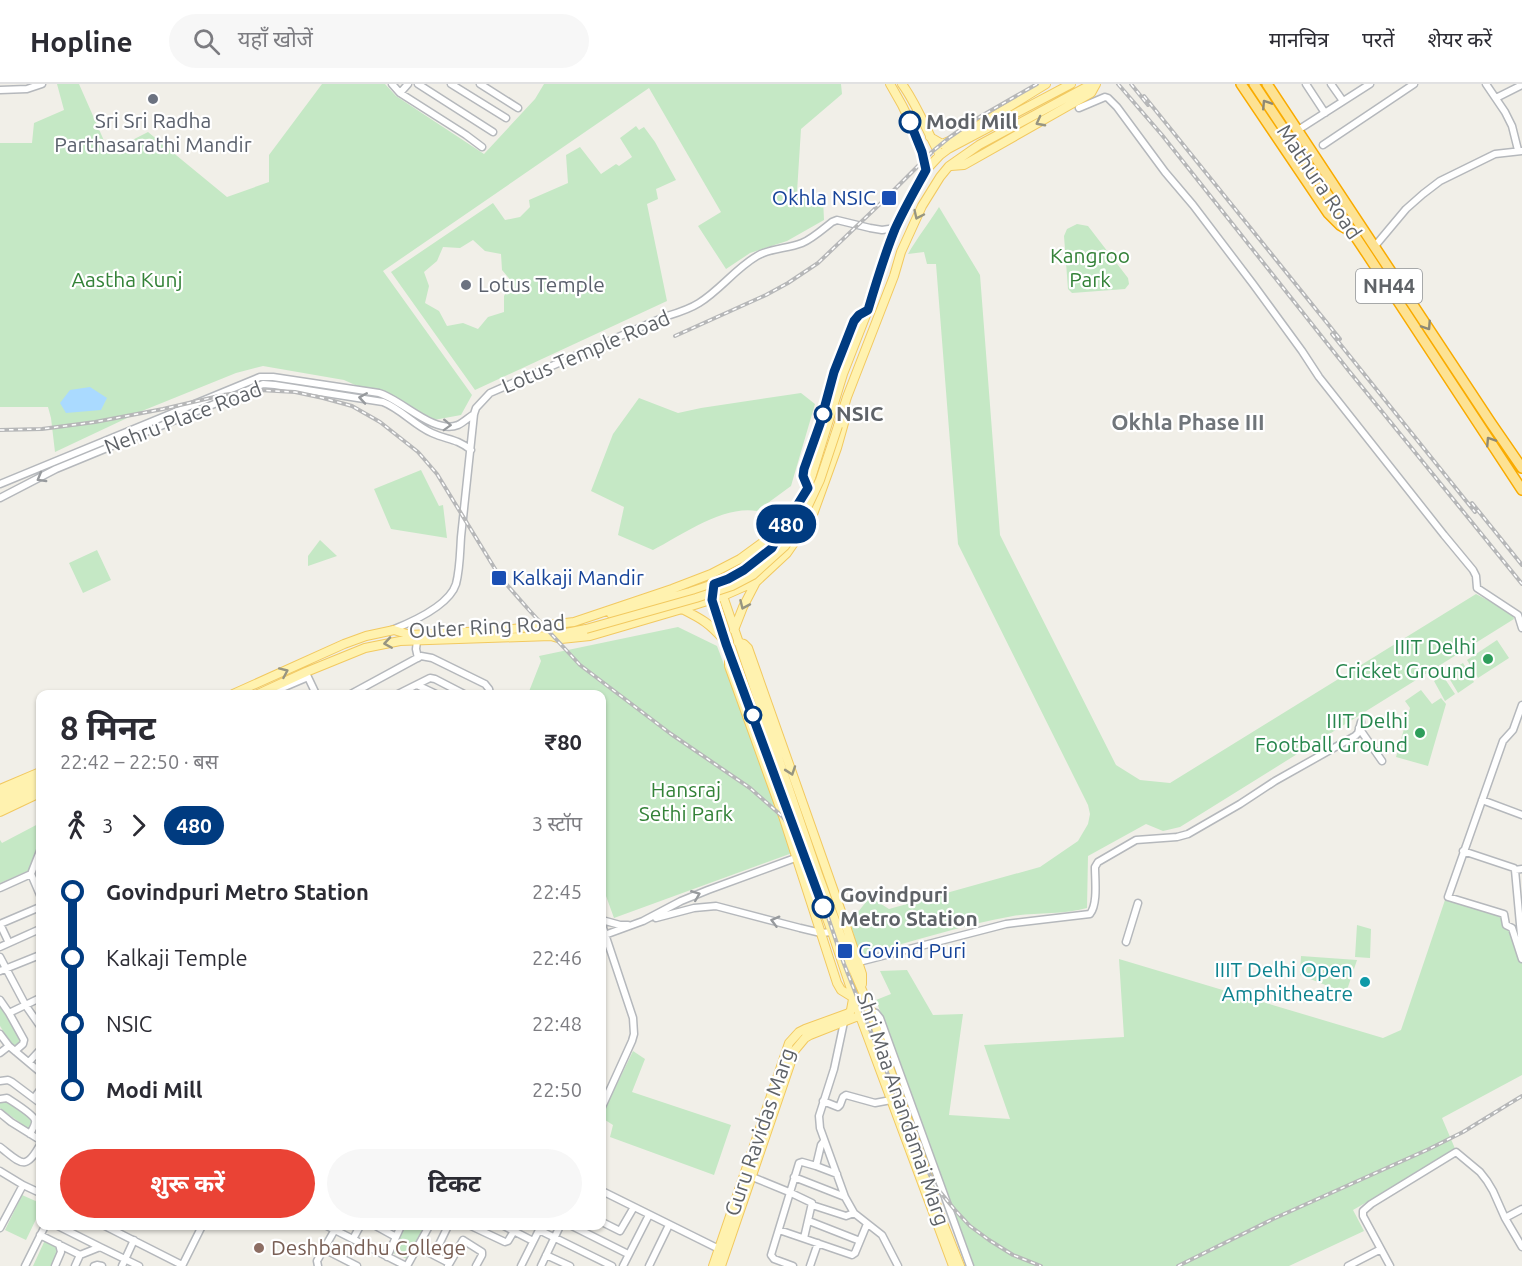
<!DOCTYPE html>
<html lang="hi">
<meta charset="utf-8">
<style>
body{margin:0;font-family:Ubuntu,"Noto Sans Devanagari",sans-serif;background:#f7f7f7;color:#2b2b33;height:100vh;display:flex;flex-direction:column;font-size:22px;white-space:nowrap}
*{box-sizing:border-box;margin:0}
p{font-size:20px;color:#7c7c81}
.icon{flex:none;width:33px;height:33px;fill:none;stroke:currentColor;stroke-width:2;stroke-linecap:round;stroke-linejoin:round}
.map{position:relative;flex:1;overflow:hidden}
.drawer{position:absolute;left:36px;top:606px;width:570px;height:540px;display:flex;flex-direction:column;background:#fff;border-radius:12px;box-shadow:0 2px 4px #0004}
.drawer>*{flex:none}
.badge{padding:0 12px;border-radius:20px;font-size:21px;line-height:39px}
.map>.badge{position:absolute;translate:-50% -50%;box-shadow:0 0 0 3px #fff}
.legs{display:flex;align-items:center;gap:9px;height:66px;padding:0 24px;font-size:20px}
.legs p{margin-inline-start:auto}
.overview{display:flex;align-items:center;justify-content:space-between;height:102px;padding:0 24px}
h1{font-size:33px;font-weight:700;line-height:45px}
.cta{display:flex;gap:12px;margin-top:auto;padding:12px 24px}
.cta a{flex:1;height:69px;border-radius:36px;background:#ea4335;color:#fff;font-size:24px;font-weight:700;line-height:69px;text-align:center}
.cta a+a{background:#f7f7f7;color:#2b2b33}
ul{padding:0 24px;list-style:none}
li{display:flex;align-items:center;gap:21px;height:66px;font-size:22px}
li i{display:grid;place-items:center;width:9px;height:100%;margin:0 8px;background:currentColor}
li i::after{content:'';width:15px;height:15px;margin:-8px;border:4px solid;border-radius:50%;background:#fff}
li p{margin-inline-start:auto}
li:first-child i{background:linear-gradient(#0000 50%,currentColor 0)}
li:last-child i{background:linear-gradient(currentColor 50%,#0000 0)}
header{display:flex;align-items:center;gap:36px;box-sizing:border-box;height:84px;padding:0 30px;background:#fff;border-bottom:2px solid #e1e1e2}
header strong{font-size:28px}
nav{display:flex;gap:33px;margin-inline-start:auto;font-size:21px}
.search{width:420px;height:54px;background:#f7f7f7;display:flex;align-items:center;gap:15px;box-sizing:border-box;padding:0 21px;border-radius:33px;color:#7c7c81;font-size:22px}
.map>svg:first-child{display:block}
.green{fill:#c5e8c5;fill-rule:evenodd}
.water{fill:#aadaff}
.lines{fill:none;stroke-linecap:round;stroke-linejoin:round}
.minor-casing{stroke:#b5b8bc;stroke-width:9}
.major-casing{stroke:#f2c960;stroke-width:10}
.highway-casing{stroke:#f9ab00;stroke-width:12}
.minor{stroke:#fff;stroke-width:6}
.major{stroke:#fff2af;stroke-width:8}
.highway{stroke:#fde293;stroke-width:9}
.rail-casing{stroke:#b6b7b8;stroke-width:4}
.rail{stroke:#fff;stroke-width:1.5;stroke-dasharray:4.5;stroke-linecap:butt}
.major-bridge-casing{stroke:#f2c960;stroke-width:10;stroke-linecap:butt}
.major-bridge{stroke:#fff2af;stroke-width:8}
.oneway{stroke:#8e8975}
.oneway2{stroke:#979581}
.oneway3{stroke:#979a9d}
.line-1-casing{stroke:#fff;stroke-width:14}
.line-1{stroke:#003b80;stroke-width:9}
.worship-dot{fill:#6b7280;stroke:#fff;stroke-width:2}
.stop-1-dot{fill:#fff;stroke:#003b80;stroke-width:3}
.transit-dot{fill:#1a4fb4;stroke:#fff;stroke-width:2}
.leisure-dot{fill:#2e9e5b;stroke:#fff;stroke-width:2}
.culture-dot{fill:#0f9aa8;stroke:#fff;stroke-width:2}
.education-dot{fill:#8d6e63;stroke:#fff;stroke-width:2}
.labels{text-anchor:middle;stroke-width:4.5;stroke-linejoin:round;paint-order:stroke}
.shield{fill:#fff;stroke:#8f9295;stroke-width:1.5}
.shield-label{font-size:20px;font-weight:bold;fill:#5f6368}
.worship-label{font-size:21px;fill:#5b616d;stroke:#fff}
.stop-label{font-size:21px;font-weight:bold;fill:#5f6368;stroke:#fff;text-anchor:start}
.street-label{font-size:21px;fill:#5f6368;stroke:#fff}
.transit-label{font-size:21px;fill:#164399;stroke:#fff;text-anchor:start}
.park-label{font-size:21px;fill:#348238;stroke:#fff}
.leisure-label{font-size:21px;fill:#27864d;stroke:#fff;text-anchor:end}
.culture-label{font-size:21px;fill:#0d838f;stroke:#fff;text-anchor:end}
.education-label{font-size:21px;fill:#785e54;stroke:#fff;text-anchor:start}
.neighbourhood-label{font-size:22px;font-weight:bold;fill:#70757a;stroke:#fff}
</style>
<header>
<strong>Hopline</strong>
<div class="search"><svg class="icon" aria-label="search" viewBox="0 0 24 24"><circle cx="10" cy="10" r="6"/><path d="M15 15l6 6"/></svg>यहाँ खोजें</div>
<nav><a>मानचित्र</a><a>परतें</a><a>शेयर करें</a></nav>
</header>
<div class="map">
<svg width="1522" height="1182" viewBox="0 0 1522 1182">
<rect width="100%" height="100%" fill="#f1efe8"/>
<path class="green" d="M57 0H79L109 68 148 48 227 113 269 98V71L322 0H385L396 12 484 70 535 15 544 0H841L842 10 801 45 797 108 823 114 824 136 787 157 750 169 726 185 698 142 721 128 649 4 383 187 472 311 461 331 434 336 344 296 263 282 236 289 142 327 55 368 51 334 48 323H0V59H32L34 39 64 26Z
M636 42 639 46 644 43 655 58 676 96 656 105 658 115 647 120 667 217 475 306 391 188 493 119 505 136 520 133 530 123 529 116 568 99 566 71 580 63 601 90 616 80 619 82 632 73 620 54ZM473 156 485 167 501 170 502 186 512 198 504 212V228L488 233 478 245 463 239 447 242 439 227 425 219 429 202 424 188 437 177 443 163 460 164Z
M939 123 980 191 1000 451 1116 681 1140 696 1170 699 1476 510 1512 529 1514 535 1180 743 1163 747 1146 740 1088 772 1087 824C1063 831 1038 828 1013 832 962 841 911 858 860 872L850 838 870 813 889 825 1040 783 1078 757 1088 740 1090 730 1088 721 958 460 936 180H927L924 168 908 170C917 154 929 139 939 123Z
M1077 140 1088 142 1128 194 1129 200 1125 205 1072 209 1068 205 1064 152 1067 145Z
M801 309 815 320 791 402 757 427C723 421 682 451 653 466L618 451 624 423 591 407 613 350 639 314 678 329 701 324Z
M421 386 439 422 443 421 447 454 391 445 374 405Z
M320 456 337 472 308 482V472Z
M97 466 111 496 83 509 69 479Z
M678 543 717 562 795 768 614 834 602 801V610H528L541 577 539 572Z
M1497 556 1509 574 1478 594 1467 576Z
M1463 579 1474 598 1458 609 1446 589Z
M1443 592 1455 610 1445 617 1434 597Z
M1421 606 1432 620 1441 614 1446 620 1428 682 1396 673 1410 624 1405 617Z
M40 739V760L28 787 0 799V756L2 759Z
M1445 816 1503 829 1522 879V991L1442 1034 1456 1067 1353 1126 1364 1147 1289 1182H974L876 916 891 910 880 887 907 886 933 931 963 930 949 1031 1010 1035 984 961 1124 953 1119 875 1383 954 1401 946Z
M1357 841 1371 845 1370 874 1355 873Z
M1301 872 1357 876 1346 909 1300 891Z
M0 922 21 957 13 963 0 942Z
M633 967 645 975 632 1008 731 1041 714 1091 610 1053 613 1041 602 1034V1031Z
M5 1017H9L30 1032 32 1039 30 1046 0 1024V1019Z
M22 1111 40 1119V1127L26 1156 5 1146Z
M403 1142H423L426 1143 409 1176 391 1168Z
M45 1156 57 1162 58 1168 51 1182H33Z"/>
<path class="water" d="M90 303 107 314 101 326 66 329 60 319 70 306Z"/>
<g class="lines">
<g class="minor-casing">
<path id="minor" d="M392 0 400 9 466 51 482 63
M418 0 493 48
M451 0 506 34
M480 0 518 24
M1306 0 1325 29
M1331 0 1343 17
M1486 0 1505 28 1512 42 1518 66
M0 6 27 5 42 0
M400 9 408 0
M1496 14 1522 1
M1079 24 1105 13 1108 14 1117 23 1165 88 1193 121 1253 200 1302 267 1319 293 1444 451 1473 486 1476 492 1477 504 1518 531 1522 544
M1298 46 1370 0
M1323 61 1414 0
M1375 162 1406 125 1423 110 1440 97 1495 70 1522 67
M0 400 260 293H273L379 309C401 315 434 351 458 341 464 338 469 333 474 330
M0 414 56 385 263 300 275 301 383 318C401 325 414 341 432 349 447 356 456 354 471 366
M392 546C412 538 449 522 456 500 460 485 460 468 461 453L474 330 476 324 490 309 664 233C677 229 688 226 699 219 720 206 735 185 757 172 770 164 787 165 802 159 812 155 823 145 832 138L837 136 870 144 882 146 896 144
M417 557 416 565 418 574
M306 589 316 610
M417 601 436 610
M268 610 308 593
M351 610 421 572 432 574 485 600 489 605 490 610
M398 610 430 594 435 595 464 610
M1522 621 1513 646 1503 657 1448 813 1504 830 1506 841 1512 844 1522 875
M1359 644 1382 677
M1482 716 1522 731
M1463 767 1514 784 1515 786 1522 785
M1515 786 1522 862
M31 790 40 811
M0 804 31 790 40 767
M656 834 694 824 716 822 800 844 821 849 832 848
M602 836 620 841H628
M0 840 40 823
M0 840 9 859
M602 841 633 934 634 950 632 957 602 1023
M602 852 643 837 681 817 708 806 798 773
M1126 858 1138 819
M0 863 40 845
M0 873 26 922 40 942
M855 879 1006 840 1090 830C1098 820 1095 796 1095 783L1098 778 1136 756 1177 753 1188 750 1240 720 1275 697 1355 652 1358 649 1361 638
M0 887 40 871
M0 916 9 929 24 956 23 960 15 967
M871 927 876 929 880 934 970 1182
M9 929 40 914
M844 938 834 985 819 1032 820 1044 845 1113 854 1129 882 1151 898 1182
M0 950 9 962 40 988
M0 969 9 962
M29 978 40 966
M0 997 8 996 12 998 40 1019
M34 1014 40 1006
M0 1015 7 1014C13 1018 33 1030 35 1036 36 1040 32 1046 30 1050
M823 1017 838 1023 840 1021 843 1013 846 1011 875 1019 891 1016
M0 1029 11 1038 40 1056
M0 1063C21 1079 25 1088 40 1061
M816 1082 837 1090
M0 1087 23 1101 40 1109
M750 1092 789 1108 812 1119 804 1154
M794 1093 845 1113
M602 1107 719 1165
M812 1121 846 1132 854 1129
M1505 1134 1522 1125
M809 1137 860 1157
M602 1138 620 1147 634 1123
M58 1142 100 1163
M105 1142 182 1181
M327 1142 406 1182
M376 1142 396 1153
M471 1142 505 1158 508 1157 514 1147
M504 1142 533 1157
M572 1142 628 1170
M0 1144 23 1101
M539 1146 612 1182
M779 1146 852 1171 855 1169 867 1140
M40 1151 80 1171
M353 1155 360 1142
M418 1163 449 1179
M324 1165 357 1182
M434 1171 448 1142
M546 1171 570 1182
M387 1173 401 1142
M25 1182 45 1142
M55 1182 61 1168 59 1160
M75 1182 80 1171 100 1163 139 1182
M94 1182 97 1181 102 1182
M122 1182 134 1156
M182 1182 202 1142
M318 1182 317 1177 337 1142
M407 1182 428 1144V1142
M448 1182 463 1156 482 1168V1171L476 1182
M521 1182 541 1142
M541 1182 560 1142
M623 1182 649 1131
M649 1182 669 1141
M793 1182 774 1175 771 1171 799 1079 802 1078 816 1082 821 1061 824 1057
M810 1182 818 1159
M1348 1182 1381 1165
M1390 1182 1363 1132V1127L1371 1120 1456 1068 1480 1088 1487 1097 1493 1107 1505 1134 1522 1163"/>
</g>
<g class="major-casing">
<path id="major" d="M890 0C904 23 923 60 926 86
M902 0C918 22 927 48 940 71
M930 53 942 60 963 51 1046 0
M951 82 964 81 1091 9 1096 0
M838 342 847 313 894 192 901 168 922 122 940 93 949 82 979 61 1092 0
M714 500 723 512 819 793 853 885 871 927 883 966 928 1093 939 1129 960 1182
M713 504 712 516 726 560 832 848 860 932 953 1182
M682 525C702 535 709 539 724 556
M611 530 690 508 728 495 744 486 772 464 780 449
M734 546 743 523 756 498
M551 552 561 555 590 552 682 525 723 512 757 497 787 469 812 433 837 364 846 332
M738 558 744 560 748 564 843 833 862 890V900
M729 572V582L783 732 837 899 841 906 854 914
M233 610 344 560 366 552 394 546 410 551 504 546 574 538 672 505 711 490 740 475 766 456 780 449 808 404 843 290 868 226 884 173 896 144 904 126 926 86 940 71 948 65 1071 0
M258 610 306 588 365 564 400 557 551 552 586 545
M0 705 40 688
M0 713 40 694
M0 721 40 702
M0 728 40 709
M713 1182 789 959 799 948 805 945 849 929 851 926 853 915
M721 1182 795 966 805 954 810 951 871 927"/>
</g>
<g class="highway-casing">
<path id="highway" d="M1241 0 1328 129 1340 141 1352 148
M1254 0 1367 170 1522 406
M1267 0 1491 339 1522 384"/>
</g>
<use href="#minor" class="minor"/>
<use href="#major" class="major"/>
<use href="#highway" class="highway"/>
<g class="rail-casing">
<path id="rail" d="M1118 0 1162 51 1349 287 1522 500
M1131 0 1148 21
M1144 12 1340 255
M1332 250 1475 428
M675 252 766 211 788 199 818 179 882 118 933 67 950 53 976 35 1037 0
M0 346 42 345 95 338 163 325 223 311 259 306 295 308 323 314 352 322 380 338 418 368 437 390 500 493 529 526 580 581 671 650 750 704 783 733 804 763 844 880 908 1041 926 1083 936 1103 955 1126 970 1142 989 1156 1013 1171 1041 1182
M1472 419 1522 481
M1178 1182 1273 1135 1429 1065 1463 1048 1522 1012"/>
</g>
<use href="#rail" class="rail"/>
<g class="major-bridge-casing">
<path id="major-bridge" d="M586 545 696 514 732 502 753 491 785 462 800 439 820 396 838 342"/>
</g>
<use href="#major-bridge" class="major-bridge"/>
</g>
<defs><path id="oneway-chevron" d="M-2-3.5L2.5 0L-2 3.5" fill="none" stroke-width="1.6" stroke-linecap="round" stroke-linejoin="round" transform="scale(1.5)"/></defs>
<g class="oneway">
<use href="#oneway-chevron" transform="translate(1266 20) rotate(-123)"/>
<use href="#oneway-chevron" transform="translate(1427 242) rotate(57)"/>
<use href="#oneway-chevron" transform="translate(1490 357) rotate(-123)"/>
</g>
<g class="oneway2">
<use href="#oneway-chevron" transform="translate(1040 38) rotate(152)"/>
<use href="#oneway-chevron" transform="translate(918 131) rotate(115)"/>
<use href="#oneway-chevron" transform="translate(744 521) rotate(114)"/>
<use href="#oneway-chevron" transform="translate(388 559) rotate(171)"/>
<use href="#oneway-chevron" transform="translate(284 588) rotate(-24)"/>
<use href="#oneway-chevron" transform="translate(791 687) rotate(71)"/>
</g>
<g class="oneway3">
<use href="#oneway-chevron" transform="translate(363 314) rotate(-171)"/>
<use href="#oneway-chevron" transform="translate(447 341) rotate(2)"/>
<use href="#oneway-chevron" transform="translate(41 394) rotate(150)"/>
<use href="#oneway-chevron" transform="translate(696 811) rotate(-22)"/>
<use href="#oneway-chevron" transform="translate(775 837) rotate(-165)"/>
</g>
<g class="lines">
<g class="line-1-casing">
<path id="line-1" d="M823 823 726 560 712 516 714 500 728 495 744 486 772 464 780 449 808 404 803 392 804 385 820 340 834 288 854 237 859 231 868 226C876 199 884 172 895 145 904 125 915 106 926 86L922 68 910 38"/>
</g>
<use href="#line-1" class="line-1"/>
</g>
<g class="worship-dot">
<circle cx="153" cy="15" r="6"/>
<circle cx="466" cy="201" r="6"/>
</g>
<g class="stop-1-dot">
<circle cx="910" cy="38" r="10"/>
<circle cx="823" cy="330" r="8"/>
<circle cx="753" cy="631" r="8"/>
<circle cx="823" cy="823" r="10"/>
</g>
<g class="transit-dot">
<rect x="881" y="106" width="16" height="16" rx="3"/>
<rect x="491" y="486" width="16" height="16" rx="3"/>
<rect x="837" y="859" width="16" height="16" rx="3"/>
</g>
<g class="leisure-dot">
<circle cx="1488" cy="575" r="6"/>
<circle cx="1420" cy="649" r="6"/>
</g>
<circle class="culture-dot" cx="1365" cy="898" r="6"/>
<circle class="education-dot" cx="259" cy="1164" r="6"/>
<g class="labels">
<rect class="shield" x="1356" y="185" width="66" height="34" rx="4.5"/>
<g class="shield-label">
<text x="1389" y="209">NH44</text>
</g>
<g class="worship-label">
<text x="153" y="44">Sri Sri Radha<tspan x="153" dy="24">Parthasarathi Mandir</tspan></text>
<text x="478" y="208" text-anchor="start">Lotus Temple</text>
</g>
<g class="stop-label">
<text x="926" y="45">Modi Mill</text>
<text x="836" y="337">NSIC</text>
<text x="840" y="818">Govindpuri<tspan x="840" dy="24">Metro Station</tspan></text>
</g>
<g class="street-label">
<text transform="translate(1319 98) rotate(56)" y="7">Mathura Road</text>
<text transform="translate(586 268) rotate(-23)" y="7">Lotus Temple Road</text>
<text transform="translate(183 334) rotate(-21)" y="7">Nehru Place Road</text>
<text transform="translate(487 543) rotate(-3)" y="7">Outer Ring Road</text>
<text transform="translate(903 1025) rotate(71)" y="7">Shri Maa Anandamai Marg</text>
<text transform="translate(760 1048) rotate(-71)" y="7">Guru Ravidas Marg</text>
</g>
<g class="transit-label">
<text x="876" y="121" text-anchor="end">Okhla NSIC</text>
<text x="512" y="501">Kalkaji Mandir</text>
<text x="858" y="874">Govind Puri</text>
</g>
<g class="park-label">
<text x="1090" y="179">Kangroo<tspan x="1090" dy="24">Park</tspan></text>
<text x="127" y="203">Aastha Kunj</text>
<text x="686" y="713">Hansraj<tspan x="686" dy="24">Sethi Park</tspan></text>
</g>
<g class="leisure-label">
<text x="1476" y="570">IIIT Delhi<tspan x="1476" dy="24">Cricket Ground</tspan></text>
<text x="1408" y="644">IIIT Delhi<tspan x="1408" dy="24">Football Ground</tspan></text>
</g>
<g class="culture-label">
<text x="1353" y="893">IIIT Delhi Open<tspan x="1353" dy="24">Amphitheatre</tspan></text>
</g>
<g class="education-label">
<text x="271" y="1171">Deshbandhu College</text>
</g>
<g class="neighbourhood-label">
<text x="1188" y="346">Okhla Phase III</text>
</g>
</g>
</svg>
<b class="badge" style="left:786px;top:440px;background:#003b80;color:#fff">480</b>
<section class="drawer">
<div class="overview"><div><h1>8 मिनट</h1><p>22:42 – 22:50 · बस</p></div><b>₹80</b></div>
<div class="legs"><svg class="icon" aria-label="walk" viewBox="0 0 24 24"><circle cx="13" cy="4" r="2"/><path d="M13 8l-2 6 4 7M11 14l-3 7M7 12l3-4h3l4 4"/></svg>3<svg class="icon" aria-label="forward" viewBox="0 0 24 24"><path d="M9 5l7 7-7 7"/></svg><b class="badge" style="background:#003b80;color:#fff">480</b><p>3 स्टॉप</p></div>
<ul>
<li><i style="color:#003b80"></i><b>Govindpuri Metro Station</b><p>22:45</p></li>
<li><i style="color:#003b80"></i><span>Kalkaji Temple</span><p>22:46</p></li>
<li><i style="color:#003b80"></i><span>NSIC</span><p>22:48</p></li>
<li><i style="color:#003b80"></i><b>Modi Mill</b><p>22:50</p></li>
</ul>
<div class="cta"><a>शुरू करें</a><a>टिकट</a></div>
</section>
</div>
